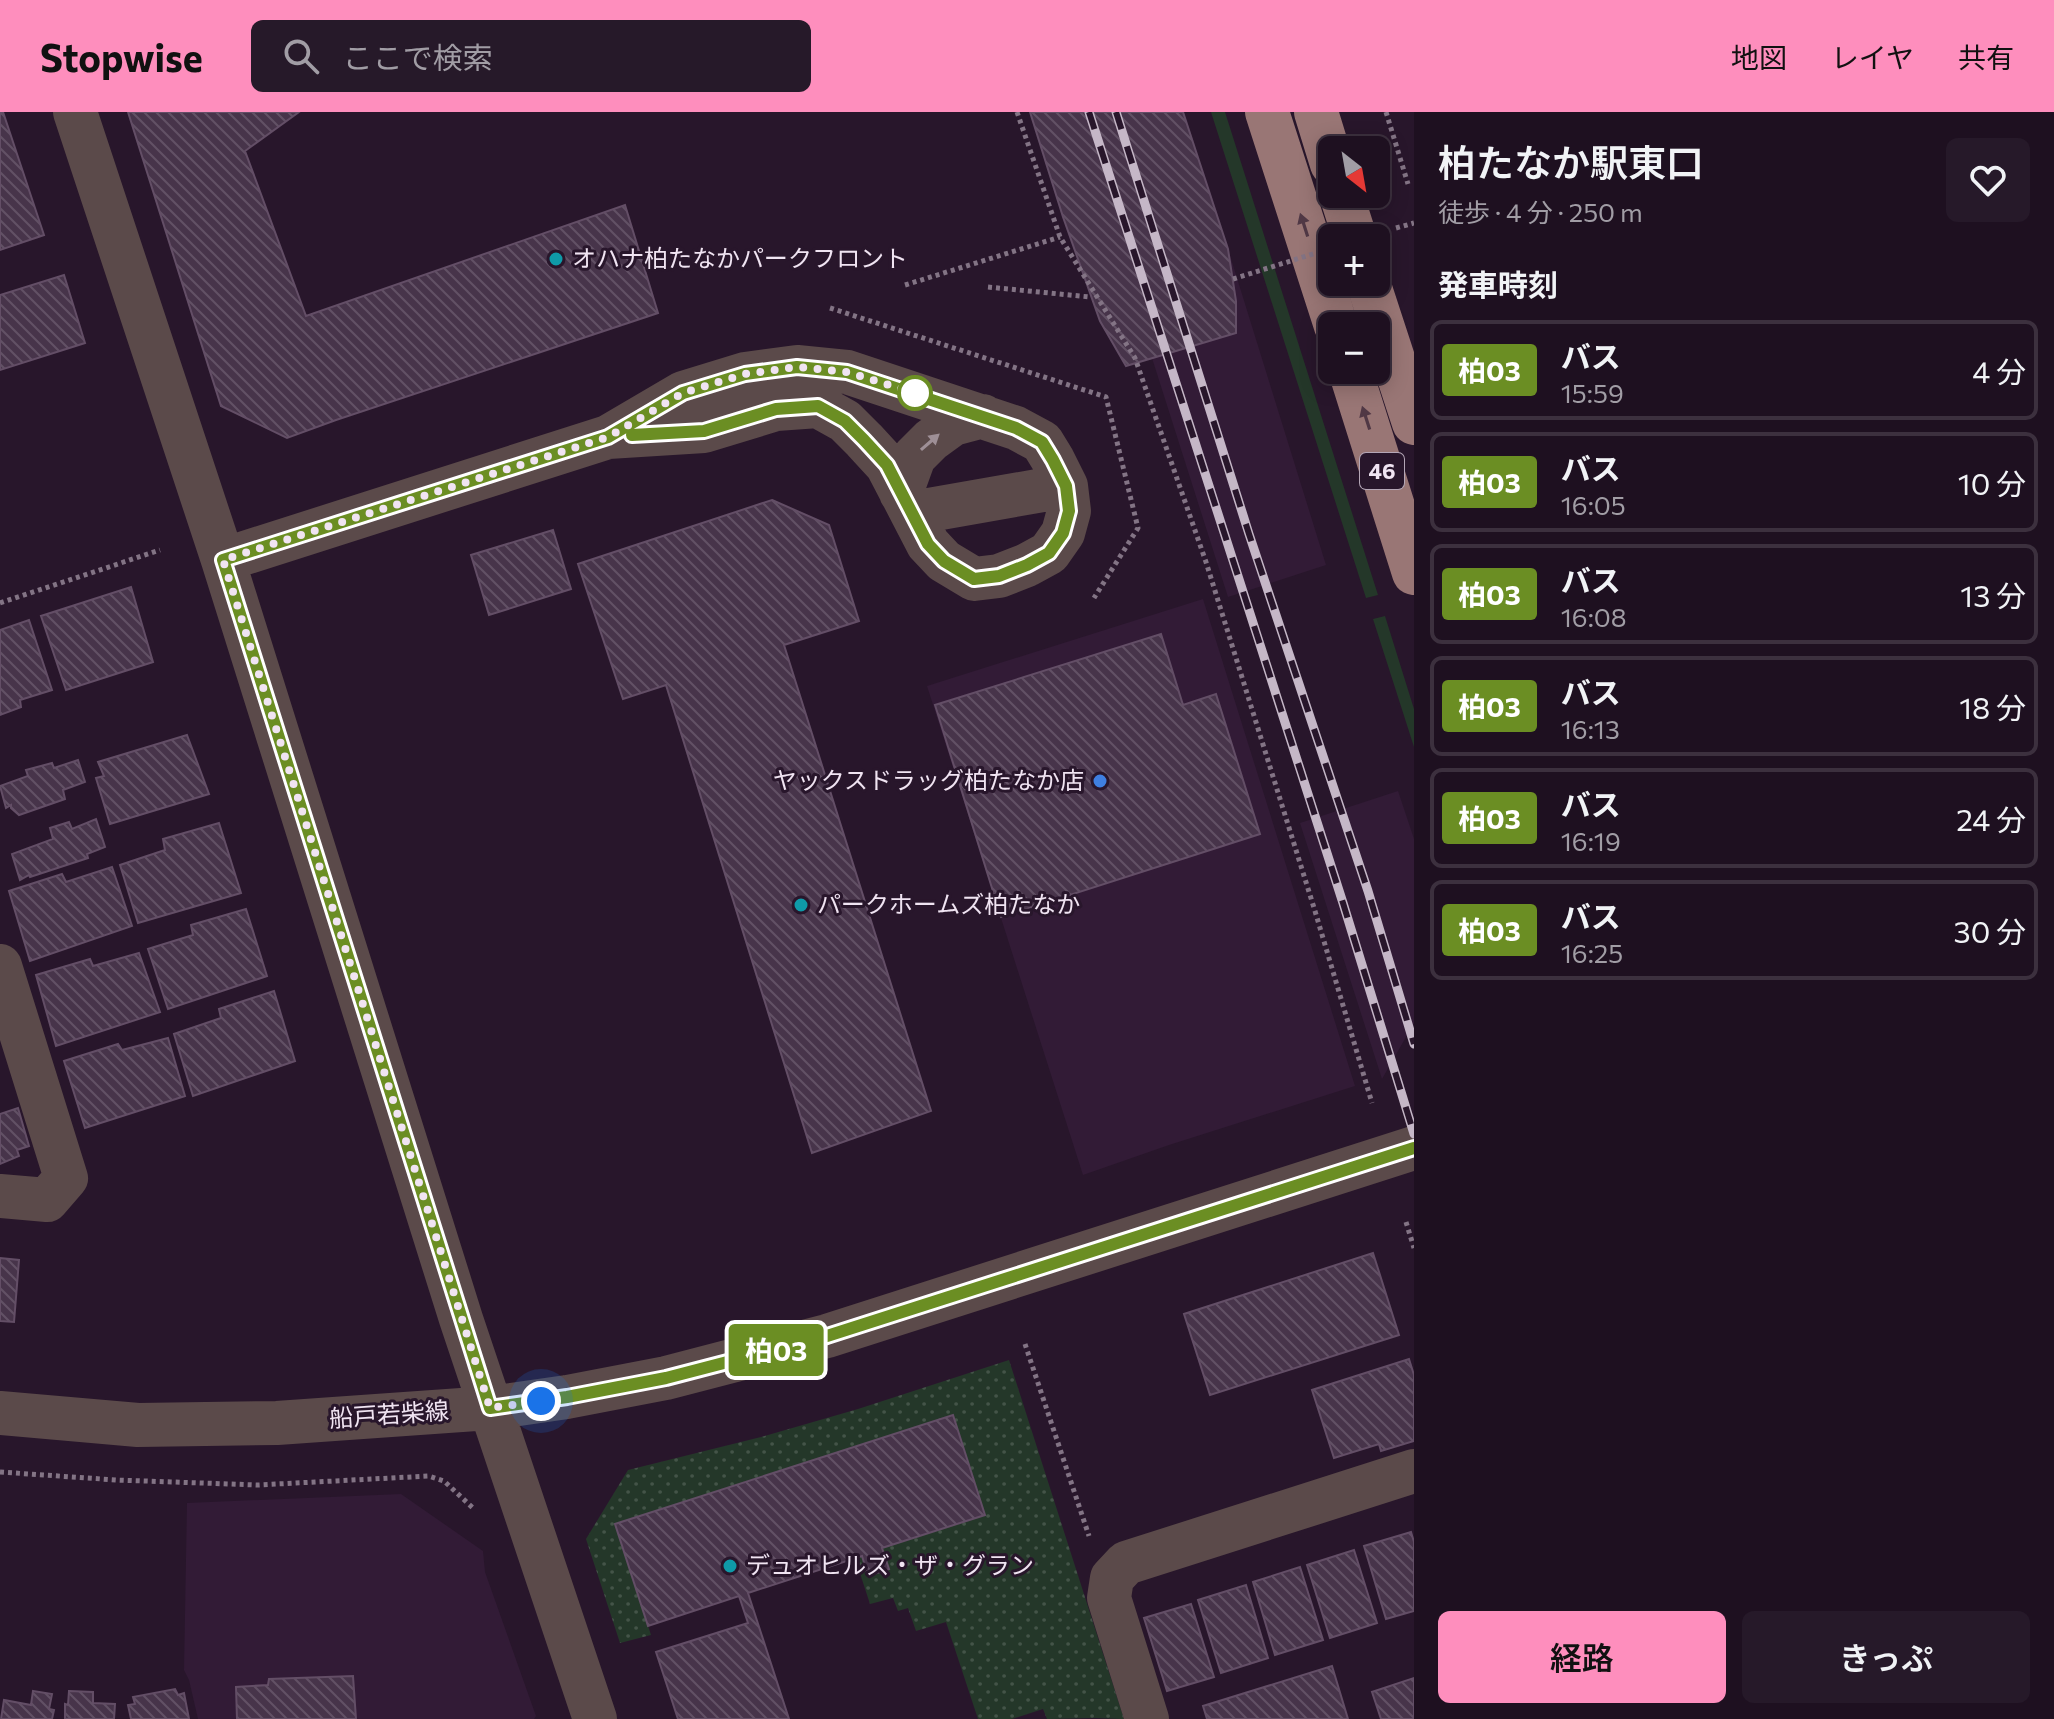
<!DOCTYPE html>
<html lang="ja">
<meta charset="utf-8">
<style>
body{margin:0;font-family:Commissioner,"Noto Sans JP",sans-serif;background:#261929;color:#f1f3f6;height:100vh;display:flex;flex-direction:column;font-size:30px;white-space:nowrap}
*{box-sizing:border-box;margin:0}
p{font-size:26px;color:#a19da5}
.icon{flex:none;width:44px;height:44px;fill:none;stroke:currentColor;stroke-width:2;stroke-linecap:round;stroke-linejoin:round}
.map{position:relative;flex:1;overflow:hidden}
.side{display:flex;flex-direction:column;background:#1e1020;width:640px}
.side>*{flex:none}
.badge{padding:0 16px;border-radius:6px;font-size:28px;line-height:52px}
.needle{width:52px;rotate:149deg}
.controls{position:absolute;left:1318px;top:24px;display:grid;gap:16px}
.controls a{display:grid;place-items:center;width:72px;height:72px;border-radius:12px;background:#1e1020;box-shadow:0 4px 20px #0003,0 0 0 2px #3c303e;font-size:40px}
.you{position:absolute;width:40px;height:40px;margin:-20px;border:6px solid #fff;border-radius:50%;background:#1a73e8;box-shadow:0 0 0 12px #1a73e833}
.map>.badge{position:absolute;translate:-50% -50%;box-shadow:0 0 0 4px #fff}
h2{padding:0 24px;font-size:30px;line-height:72px}
.round{display:grid;place-items:center;flex:none;width:84px;height:84px;border-radius:12px;background:#261929}
.head{display:flex;align-items:center;justify-content:space-between;height:136px;padding:0 24px}
h1{font-size:38px;font-weight:600;line-height:60px}
.button{display:flex;gap:16px;margin-top:auto;padding:16px 24px}
.button a{flex:1;height:92px;border-radius:12px;background:#fe8ebd;color:#111;font-size:32px;font-weight:600;line-height:92px;text-align:center}
.button a+a{background:#261929;color:#f1f3f6}
ul{padding:0;list-style:none}
li{display:flex;align-items:center;gap:24px;height:100px;margin:0 16px 12px;padding:0 8px;border:4px solid #3c303e;border-radius:12px}
li div{flex:1}
li b{display:block;font-size:30px}
li em{font-style:normal}
li .badge{min-width:88px;font-weight:700;text-align:center}
header{display:flex;align-items:center;gap:48px;box-sizing:border-box;height:112px;padding:0 40px;background:#fe8ebd;color:#111}
header strong{font-size:38px}
nav{display:flex;gap:44px;margin-inline-start:auto;font-size:28px}
.search{width:560px;height:72px;background:#261929;display:flex;align-items:center;gap:20px;box-sizing:border-box;padding:0 28px;border-radius:12px;color:#a19da5;font-size:30px}
main{display:flex;flex:1;min-height:0}
.map>svg:first-child{display:block}
.built{fill:#321b36}
.grass{fill:#243729}
.garden{fill:url(#garden-dots)}
.building{fill:url(#building-back-hatch);stroke:#634e66;stroke-width:2}
.lines{fill:none;stroke-linecap:round;stroke-linejoin:round}
.path{stroke:#837485;stroke-width:5;stroke-dasharray:4 4;stroke-linecap:butt}
.minor{stroke:#5b4a4a;stroke-width:44}
.major{stroke:#997675;stroke-width:44}
.rail-casing{stroke:#c5b7c7;stroke-width:9}
.rail{stroke:#28162b;stroke-width:6;stroke-dasharray:18;stroke-linecap:butt}
.path-bridge{stroke:#837485;stroke-width:5;stroke-dasharray:4 4;stroke-linecap:butt}
.oneway{fill:#503845}
.oneway2{fill:#9e8f96}
.line-casing{stroke:#fff;stroke-width:18}
.line{stroke:#6b8e23;stroke-width:12}
.walk{stroke:#f0e4f2;stroke-width:8;stroke-dasharray:0 14.4}
.culture-dot{fill:#0f9aa8;stroke:#28162b;stroke-width:3}
.stop-dot{fill:#fff;stroke:#6b8e23;stroke-width:4}
.shop-dot{fill:#3f7fe0;stroke:#28162b;stroke-width:3}
.labels{text-anchor:middle;stroke-width:6;stroke-linejoin:round;paint-order:stroke}
.shield{fill:#28162b;stroke:#b4a6b6;stroke-width:2}
.shield-label{font-size:22px;font-weight:bold;fill:#f0e4f2}
.poi-label{font-size:24px;fill:#f0e4f2;stroke:#28162b;text-anchor:start}
.street-label{font-size:24px;fill:#f0e4f2;stroke:#28162b}
</style>
<header>
<strong>Stopwise</strong>
<div class="search"><svg class="icon" aria-label="search" viewBox="0 0 24 24"><circle cx="10" cy="10" r="6"/><path d="M15 15l6 6"/></svg>ここで検索</div>
<nav><a>地図</a><a>レイヤ</a><a>共有</a></nav>
</header>
<main>
<div class="map">
<svg width="1414" height="1607" viewBox="0 0 1414 1607">
<defs>
<pattern id="garden-dots" width="8" height="8" patternUnits="userSpaceOnUse" patternTransform="scale(2)"><rect width="8" height="8" fill="#243729"/><path d="M2 2h.1M6 6h.1" fill="none" stroke="#445448" stroke-width="1.8" stroke-linecap="round"/></pattern>
<pattern id="building-back-hatch" width="6" height="6" patternUnits="userSpaceOnUse" patternTransform="scale(2)"><rect width="6" height="6" fill="#47344a"/><path d="M-1 5l2 2M0 0l6 6M5-1l2 2" fill="none" stroke="#625165"/></pattern>
</defs>
<rect width="100%" height="100%" fill="#28162b"/>
<path class="built" d="M1228 137 1326 453 1228 485 1152 246 1236 221V189Z
M1203 487 1355 974 1169 1033 1083 1063 927 574Z
M1398 679 1414 727V911L1382 967 1300 711Z
M401 1382 483 1439 485 1460 536 1604 534 1607H198L189 1568 184 1558 187 1391Z"/>
<path class="grass" d="M1211 0H1225L1378 483 1366 486Z
M1385 504 1414 597V635L1373 507Z"/>
<path class="garden" d="M1009 1248 1124 1607 1095 1606 1047 1607 1043 1597 1012 1607H978L946 1510 916 1519 908 1496 898 1499 893 1486 870 1492 855 1446 862 1444 868 1463 889 1457 882 1436 985 1402 953 1303 615 1413 651 1523 620 1531 586 1427 628 1358 761 1325 858 1297Z"/>
<path class="building" d="M0 0H3L44 123 0 138Z
M128 0H299L245 39 306 204 625 93 658 201 336 308 287 326 221 294Z
M1030 0H1183L1228 137 1236 189V221L1126 254 1100 209 1063 105Z
M64 163 85 231 0 258V183Z
M772 388 829 413 859 509 784 533 931 999 812 1041 666 573 623 587 578 452Z
M553 418 571 477 489 503 471 443Z
M131 475 153 550 66 578 41 504Z
M29 508 52 578 20 588 21 595 0 603V518Z
M1161 522 1183 593 1216 582 1260 722 1001 805 935 593Z
M187 623 209 682 110 712 96 666 104 664 98 650Z
M78 648 85 670 63 678 65 687 19 703 11 696V693L6 696 0 674 28 664 26 658 52 651 54 656Z
M96 707 105 735 87 742 88 746 30 765 29 763 20 768 12 742 53 727 50 716 69 710 72 717Z
M219 711 241 781 138 811 120 753 165 738 163 727Z
M112 755 132 814 30 849 9 779 62 762 66 770Z
M246 797 267 864 168 897 148 837 193 823 191 813Z
M139 841 160 900 56 934 36 863 90 847 93 854Z
M274 879 295 949 193 984 174 922 221 906 219 897Z
M168 926 185 984 85 1016 64 949 118 932 122 938Z
M18 996 29 1034 17 1038 19 1044 0 1052V1002Z
M1373 1141 1399 1223 1210 1283 1184 1202Z
M0 1146 19 1148 14 1210 0 1209Z
M1409 1247 1414 1263V1329L1381 1339 1379 1332 1334 1346 1312 1278Z
M953 1303 985 1403 882 1436 889 1457 868 1464 862 1444 748 1481 789 1607H678L656 1540 748 1511 739 1484 648 1514 615 1412Z
M1411 1420 1414 1430V1499L1386 1507 1364 1434Z
M1354 1438 1377 1511 1330 1526 1307 1453Z
M1300 1455 1323 1528 1275 1543 1253 1470Z
M1246 1473 1268 1546 1221 1561 1198 1488Z
M1191 1492 1214 1565 1167 1579 1144 1506Z
M1332 1554 1348 1607H1207L1203 1594Z
M353 1564 356 1607H237L236 1575 268 1573 269 1567Z
M1414 1566V1607H1381L1372 1580Z
M175 1577 178 1583 184 1581 189 1607H131L128 1593 135 1592 133 1585Z
M33 1579 52 1582 49 1597 54 1598 52 1607H1L4 1588 31 1593Z
M69 1579 93 1580V1591L115 1592 114 1607H65V1592L68 1593Z"/>
<g class="lines">
<path class="path" d="M1017 0 1060 125 1135 246 1206 450 1315 799 1372 991
M1386 0 1408 72
M1396 116 1414 111
M905 173 1060 125
M988 175 1090 185
M830 196 1106 285 1138 416 1094 486
M0 491 160 438
M1406 1110 1414 1136
M1025 1232 1089 1424
M0 1360 116 1368 258 1373 429 1364 444 1369 474 1397"/>
<path class="minor" d="M75 0 223 448 461 1207 595 1607
M901 381 914 345 931 328 953 312 983 304
M912 401 1066 374
M223 448 608 325 683 281 745 262 797 255 847 260 1016 316 1042 330 1053 348 1066 374 1069 399 1063 421 1049 441 1027 453 999 464 974 467 944 449 928 432 887 353 864 328 845 309 818 294 776 297 704 319 608 325
M0 854 66 1066 47 1088 0 1084
M0 1301 138 1313 277 1311 490 1296 567 1285 666 1266 827 1224 1414 1036
M1147 1607 1109 1486 1112 1466 1126 1451 1414 1359"/>
<path class="major" d="M1267 0 1336 214
M1316 0 1332 52
M1341 82 1355 126
M1368 170 1414 311
M1350 258 1414 461"/>
<g class="rail-casing">
<path id="rail" d="M1089 0 1343 791 1414 1022
M1116 0 1249 422 1368 779 1414 932"/>
</g>
<use href="#rail" class="rail"/>
<path class="path-bridge" d="M1233 167 1332 136"/>
</g>
<defs><path id="oneway-solid" d="M-6-.8H1V-3.2L6.5 0L1 3.2V.8H-6Z" transform="scale(2)"/></defs>
<g class="oneway">
<use href="#oneway-solid" transform="translate(1304 113) rotate(-108)"/>
<use href="#oneway-solid" transform="translate(1366 306) rotate(-108)"/>
</g>
<use class="oneway2" href="#oneway-solid" transform="translate(930 330) rotate(-41)"/>
<g class="lines">
<g class="line-casing">
<path id="line" d="M632 323 704 319 776 297 818 294 845 309 864 328 887 353 928 432 944 449 974 467 999 464 1027 453 1049 441 1063 421 1069 399 1066 374 1053 348 1042 330 1016 316 847 260 797 255 745 262 683 281 608 325 223 448 490 1296 567 1285 666 1266 827 1224 1414 1036"/>
</g>
<use href="#line" class="line"/>
<path class="walk" d="M541 1289 490 1296 223 448 608 325 683 281 745 262 797 255 847 260 915 281"/>
</g>
<g class="culture-dot">
<circle cx="556" cy="147" r="8"/>
<circle cx="801" cy="793" r="8"/>
<circle cx="730" cy="1454" r="8"/>
</g>
<circle class="stop-dot" cx="915" cy="281" r="16"/>
<circle class="shop-dot" cx="1100" cy="669" r="8"/>
<g class="labels">
<rect class="shield" x="1360" y="341" width="44" height="36" rx="6"/>
<g class="shield-label">
<text x="1382" y="367">46</text>
</g>
<g class="poi-label">
<text x="572" y="155">オハナ柏たなかパークフロント</text>
<text x="1084" y="677" text-anchor="end">ヤックスドラッグ柏たなか店</text>
<text x="817" y="801">パークホームズ柏たなか</text>
<text x="746" y="1462">デュオヒルズ・ザ・グラン</text>
</g>
<g class="street-label">
<text transform="translate(389 1303) rotate(-4)" y="8">船戸若柴線</text>
</g>
</g>
</svg>
<div class="controls">
<a><svg class="needle" viewBox="-14 -14 28 28"><path d="M0-13l5 13h-10z" fill="#e53935"/><path d="M0 13l5-13h-10z" fill="#a19da5"/></svg></a>
<a>+</a>
<a>−</a>
</div>
<div class="you" style="left:541px;top:1289px"></div>
<b class="badge" style="left:776px;top:1238px;background:#6b8e23;color:#fff">柏03</b>
</div>
<section class="side">
<div class="head"><div><h1>柏たなか駅東口</h1><p>徒歩 · 4 分 · 250 m</p></div><a class="round"><svg class="icon" aria-label="heart" viewBox="0 0 24 24"><path d="M12 20l-8-8c-3-5 5-10 8-4 3-6 11-1 8 4z"/></svg></a></div>
<h2>発車時刻</h2>
<ul>
<li><span class="badge" style="background:#6b8e23;color:#fff">柏03</span><div><b>バス</b><p>15:59</p></div><em>4 分</em></li>
<li><span class="badge" style="background:#6b8e23;color:#fff">柏03</span><div><b>バス</b><p>16:05</p></div><em>10 分</em></li>
<li><span class="badge" style="background:#6b8e23;color:#fff">柏03</span><div><b>バス</b><p>16:08</p></div><em>13 分</em></li>
<li><span class="badge" style="background:#6b8e23;color:#fff">柏03</span><div><b>バス</b><p>16:13</p></div><em>18 分</em></li>
<li><span class="badge" style="background:#6b8e23;color:#fff">柏03</span><div><b>バス</b><p>16:19</p></div><em>24 分</em></li>
<li><span class="badge" style="background:#6b8e23;color:#fff">柏03</span><div><b>バス</b><p>16:25</p></div><em>30 分</em></li>
</ul>
<div class="button"><a>経路</a><a>きっぷ</a></div>
</section>
</main>
